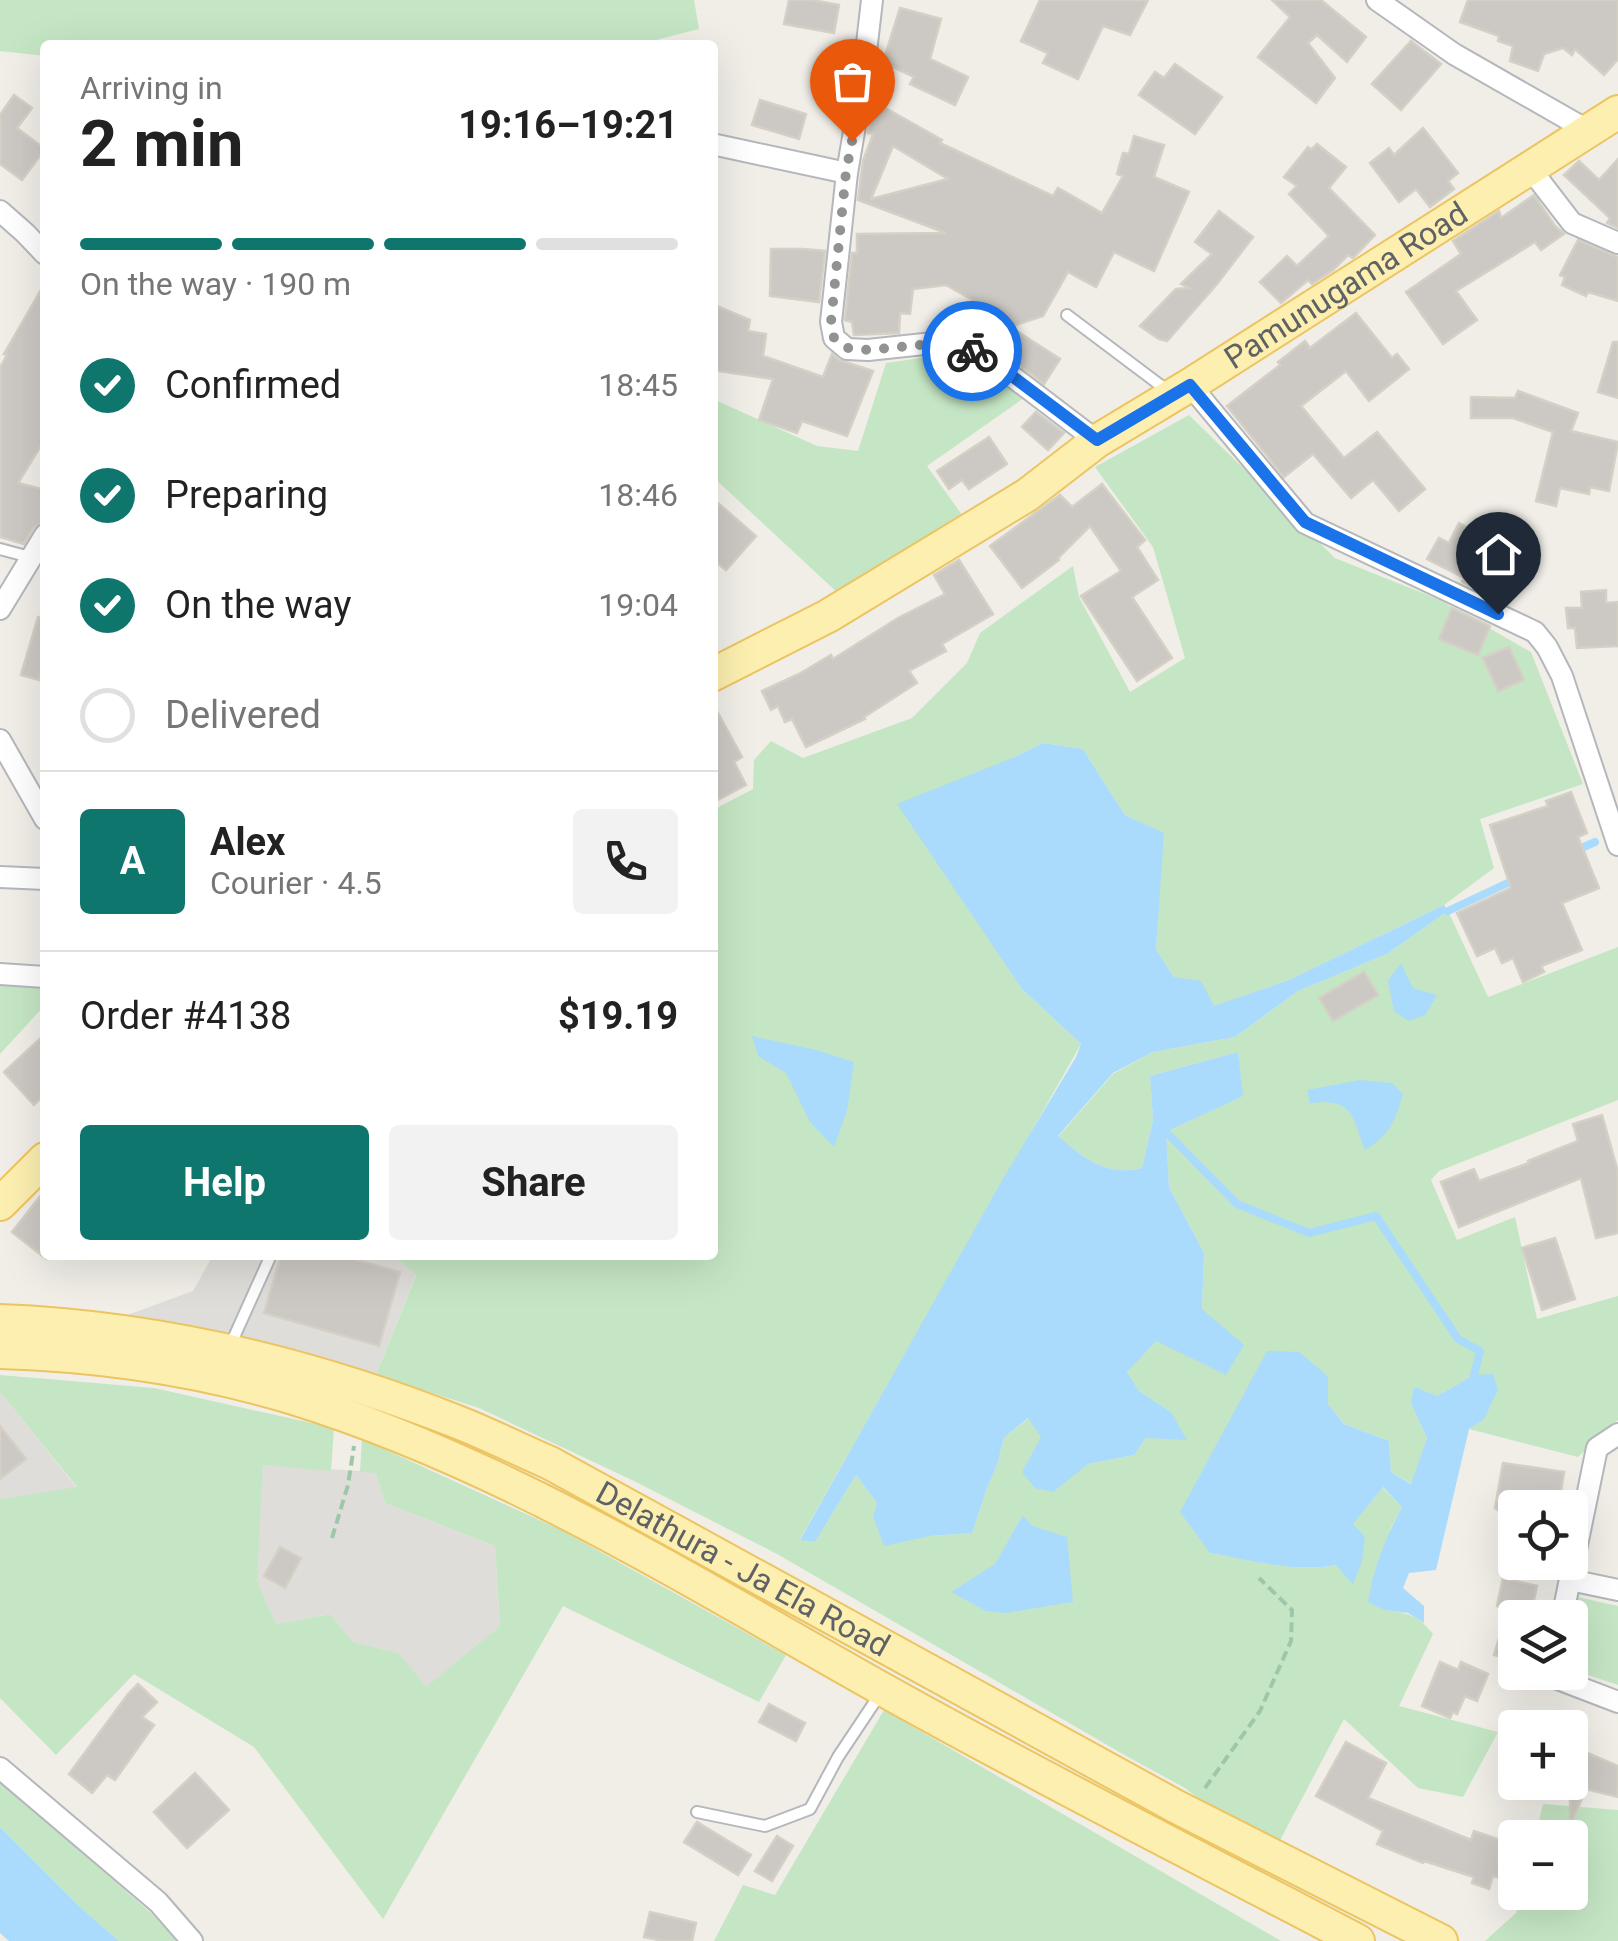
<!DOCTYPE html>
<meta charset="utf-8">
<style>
:root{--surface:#fff;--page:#f2f2f2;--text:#222;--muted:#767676;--line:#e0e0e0;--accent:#0f766e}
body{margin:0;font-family:Roboto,sans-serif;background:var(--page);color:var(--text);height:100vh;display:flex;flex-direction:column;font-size:38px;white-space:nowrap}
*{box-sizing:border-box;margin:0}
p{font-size:32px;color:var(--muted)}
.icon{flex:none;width:55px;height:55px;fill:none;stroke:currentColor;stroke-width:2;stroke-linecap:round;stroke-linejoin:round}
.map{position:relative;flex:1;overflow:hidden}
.side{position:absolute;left:40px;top:40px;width:678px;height:1220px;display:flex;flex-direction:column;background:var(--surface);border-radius:10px;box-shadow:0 10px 40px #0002}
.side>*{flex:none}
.tools{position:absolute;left:1498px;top:1490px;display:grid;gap:20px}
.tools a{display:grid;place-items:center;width:90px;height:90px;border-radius:10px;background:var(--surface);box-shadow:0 10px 40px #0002;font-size:50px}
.pin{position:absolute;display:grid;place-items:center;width:85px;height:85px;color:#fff;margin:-102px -42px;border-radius:50% 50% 50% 0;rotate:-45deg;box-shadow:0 0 10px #0007}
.pin .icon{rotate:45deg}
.courier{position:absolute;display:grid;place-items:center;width:100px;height:100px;margin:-50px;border:8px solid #1a73e8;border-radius:50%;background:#fff;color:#222;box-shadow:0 2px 12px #0007}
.head em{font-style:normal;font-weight:700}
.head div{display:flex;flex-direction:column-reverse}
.head{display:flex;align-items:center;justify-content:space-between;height:170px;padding:0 40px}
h1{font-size:65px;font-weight:700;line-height:75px}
.bar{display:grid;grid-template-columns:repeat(4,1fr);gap:15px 10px;align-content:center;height:120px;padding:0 40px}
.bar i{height:12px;border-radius:8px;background:var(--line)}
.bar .on{background:var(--accent)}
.bar p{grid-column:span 4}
.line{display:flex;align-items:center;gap:25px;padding:0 40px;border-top:2px solid var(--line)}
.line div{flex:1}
.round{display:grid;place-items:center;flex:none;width:105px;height:105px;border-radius:10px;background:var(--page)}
ol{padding:0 40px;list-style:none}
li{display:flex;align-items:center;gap:30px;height:110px}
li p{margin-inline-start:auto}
li .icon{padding:10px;border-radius:50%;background:var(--accent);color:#fff;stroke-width:4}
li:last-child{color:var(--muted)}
li i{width:55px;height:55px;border:5px solid var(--line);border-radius:50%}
.primary-button{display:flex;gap:20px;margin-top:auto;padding:20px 40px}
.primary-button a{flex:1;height:115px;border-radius:10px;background:var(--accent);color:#fff;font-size:40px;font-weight:700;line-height:115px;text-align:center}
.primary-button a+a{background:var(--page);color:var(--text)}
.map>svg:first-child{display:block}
</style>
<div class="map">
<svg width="1618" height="1941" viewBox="0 0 1618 1941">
<rect width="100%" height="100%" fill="#f0eee7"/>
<!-- industrial -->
<g fill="#dfddd9">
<polygon points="213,1255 393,1255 416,1274 376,1375 122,1317 193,1291"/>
<polygon points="0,1392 77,1488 0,1499"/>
<polygon points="263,1465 376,1472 385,1503 495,1546 500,1626 426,1688 399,1653 353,1642 330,1614 276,1624 256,1580"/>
</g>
<!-- green -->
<g fill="#c5e6c4">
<polygon points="0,0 694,0 699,29 636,45 45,45 45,56 0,51"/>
<polygon points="954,353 1024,398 927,466 965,519 841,596 713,477 713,399 817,446 858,451 886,363"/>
<path d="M1189,415l146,143 105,42 91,52 52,132 -103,35 14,49 -50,37 -155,75 -75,27 -40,-30 -18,-28 7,-116 -38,-18 -42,-66 -40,-6 -33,16 12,230 59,55 -281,495 15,3 41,-67 21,28 53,33 42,-3 14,-42 11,-26 7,-27 25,-20 13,19 46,27 46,-9 12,-17 25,-26 -32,-21 -12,-19 28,-32 47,-30 2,-57 -35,-66 -3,-55 76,-36 -4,-44 -88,24 3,44 -11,48c-39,9 -55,-10 -84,-31l55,-63 40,-22 82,-15 63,-46 89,-37 61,-43 40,86 130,-50v153l-179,71 -8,9 26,60 58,-23 22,102 81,-23v124l-40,37 -109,-28 15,-11 -10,-43 -37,21 -26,8 16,34 -15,46 -21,-12 -2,-31 -45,-17 -16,-20 -1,-28 -117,177c40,7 86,20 126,12l17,-41 29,-37 20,20 -11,21 -7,82c24,3 34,5 49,24l-34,72 99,26 -35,65 -45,-9 -74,-69 -66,125 -64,-33 -29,-23 -57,-31 -351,-203 -143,-73 -155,-73 -103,-33 40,-100 -23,-20h319l1,-445 40,-21 1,-29 17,-19 32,17 109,-40 55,-55 13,-30 93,-67 6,31 51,95 55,-34 -32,-111 -58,-80z"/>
<polygon points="0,985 45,985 45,1005 0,1054"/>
<polygon points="0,1375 154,1388 334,1428 331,1471 263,1465 257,1581 276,1624 330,1614 353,1642 399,1653 426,1687 500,1626 495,1546 385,1503 376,1473 360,1472 362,1439 561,1530 786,1655 759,1702 563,1606 383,1919 254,1747 134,1674 56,1755 0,1698 0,1499 77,1487 0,1392"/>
<polygon points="1577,1597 1618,1606 1618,1685 1570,1669 1570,1629"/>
<polygon points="884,1710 1281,1941 714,1941 743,1885 775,1895"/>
<polygon points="0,1781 151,1913 177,1941 119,1941 80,1907 0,1827"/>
<polygon points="1543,1804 1618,1810 1618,1941 1485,1941 1516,1913 1521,1893 1570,1892 1570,1838 1535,1837"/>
</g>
<!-- water -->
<g fill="#aadafc">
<path d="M1043,743l40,6 42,66 39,18 -8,116 18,28 27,4 13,25 75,-26 155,-75 4,6 -61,43 -89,37 -63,46 -82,15 -40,21 -55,63c26,22 48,41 84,32l11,-48 -3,-44 88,-24 5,44 -77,36 3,55 35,66 -2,56 42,36 -18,30 -70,-34 -29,31 12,19 32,21 16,28 -41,-2 -12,17 -46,9 -35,28 -18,-4 -13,-16 19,-35 -13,-19 -24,20 -7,27 -11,26 -14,42 -42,3 -46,10 -11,-29 4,-14 -21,-28 -41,67 -15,-2 204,-363 72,-120 5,-13 -59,-55 -125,-185 113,-45z"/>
<polygon points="1401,963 1413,988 1437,995 1425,1015 1408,1021 1394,1011 1388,981"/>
<polygon points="752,1036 816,1050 854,1062 847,1111 834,1147 810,1122 786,1073 758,1056"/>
<path d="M1360,1080l32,3 11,11c-8,27 -13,41 -38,56 -13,-35 -12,-52 -55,-47l-3,-13z"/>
<path d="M1267,1351l32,1 29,24v28l16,20 45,17 2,31 20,12 16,-46 -16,-34 3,-17 23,9 37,-21 19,-1 5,16 -14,29 -15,10 -33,141 -27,3 -6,15 21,18v17l-16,-10 -24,-3 -16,-8c5,-33 18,-65 34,-95l-19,-20 -30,37 12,13 -3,24 -9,24 -17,-20c-41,8 -86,-5 -126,-12l-30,-41z"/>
<polygon points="1023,1515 1032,1526 1067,1537 1073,1602 1006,1613 986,1611 951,1592 995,1564"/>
<polygon points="0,1827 80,1907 119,1941 9,1941 0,1933"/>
</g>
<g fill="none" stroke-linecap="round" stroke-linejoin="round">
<!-- stream -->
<g stroke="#aadafc" stroke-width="8">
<polyline points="1577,850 1595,842"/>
<polyline points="1448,911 1514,880"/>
<polyline points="1166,1132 1237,1204 1309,1233 1376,1216 1458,1339 1480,1351 1474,1375"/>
</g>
</g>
<!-- building -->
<g fill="#ccc9c4" stroke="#d5d0c5" stroke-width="2.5" fill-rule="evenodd">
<polygon points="789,0 812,0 839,5 834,33 784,24"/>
<polygon points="1040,0 1148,0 1130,35 1103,26 1078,79 1043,63 1048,53 1021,41"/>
<polygon points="1272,0 1321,0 1366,37 1347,62 1317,35 1308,43 1335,78 1316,103 1258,57 1290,17"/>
<polygon points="1468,0 1618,0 1618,59 1604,75 1575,49 1572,55 1563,48 1544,54 1538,71 1510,61 1513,46 1498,41 1499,36 1460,22"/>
<polygon points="900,8 941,19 930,59 968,77 955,105 910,84 914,77 883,62"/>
<polygon points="1411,41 1441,64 1401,110 1372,84"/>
<polygon points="1175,64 1222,97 1195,134 1139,95 1155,72 1164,78"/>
<polygon points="14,95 32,108 17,128 45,149 22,180 0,164 0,115"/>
<polygon points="760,100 806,114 799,139 752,125"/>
<path d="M873,101l69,39 -2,3 113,53 5,-8 44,25 21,-37 -6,-2 6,-21 6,1 5,-18 30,9 -10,32 35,15 -35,79 -40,-19 -18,35 -28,-15 -25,44 -33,11 50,32 -16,25 -44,-34 -36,-18 17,-27 -35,-20 -33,4 -3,25 -10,-1 -1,20 -45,2 -2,-13 -7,-2 7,-67h5v-19l89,-1 -88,-33 5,-39 10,-27 -5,-1zM893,146l55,33 -77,20z"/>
<polygon points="1423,128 1458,173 1448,181 1454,189 1430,207 1416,189 1399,202 1370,163 1389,148 1394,155"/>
<polygon points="1317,144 1346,167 1329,188 1375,235 1353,258 1348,255 1333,270 1312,284 1308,280 1281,303 1260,282 1287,256 1297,266 1329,236 1289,194 1297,186 1284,177 1308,147 1311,150"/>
<polygon points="1618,159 1618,228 1607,223 1610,218 1564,175 1579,161 1599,180"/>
<polygon points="1534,195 1555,226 1564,234 1541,250 1535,242 1456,291 1477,320 1443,344 1406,292 1461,254 1453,241 1499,211 1501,218"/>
<polygon points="1219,211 1253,237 1217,284 1167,341 1159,339 1140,326 1176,289 1189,288 1181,284 1212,254 1195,242"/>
<polygon points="1578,240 1618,257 1618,301 1588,292 1586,296 1562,285 1565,277 1560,275"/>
<polygon points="771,249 803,249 825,251 819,302 770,296"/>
<polygon points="45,283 45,439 18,483 45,490 45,521 34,527 24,544 0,537 0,368 7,355 4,354"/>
<polygon points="712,304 750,320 748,331 766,334 763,356 823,377 832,354 839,360 873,371 847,436 802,421 797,433 759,420 773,379 712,370"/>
<polygon points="1356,313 1392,358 1397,354 1409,369 1369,401 1346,371 1301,406 1344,458 1377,432 1425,489 1399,511 1373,480 1351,498 1313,454 1284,477 1227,406 1280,365 1278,362 1305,341 1310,348"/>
<polygon points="1613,342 1618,342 1618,398 1598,392"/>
<polygon points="1518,391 1578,413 1571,431 1618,442 1609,491 1590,487 1589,494 1560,488 1556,506 1536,501 1553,432 1513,418 1471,418 1471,397 1515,398"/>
<polygon points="1036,412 1064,433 1048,450 1022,427"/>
<polygon points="989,437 1007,464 969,489 962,480 949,489 937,471"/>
<polygon points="1102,484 1145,540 1137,547 1158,580 1132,597 1172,658 1137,681 1081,596 1121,571 1090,526 1058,558 1059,560 1022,588 990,546 1060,495 1072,507"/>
<polygon points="712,498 756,536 726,570 712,559"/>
<polygon points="1459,523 1506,548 1494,571 1489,568 1477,589 1462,582 1464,578 1427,559 1439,538 1449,543"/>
<polygon points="959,560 993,614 942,644 946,651 909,671 917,683 864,717 865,719 806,747 792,719 785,722 778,706 771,710 762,691 799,674 831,655 833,659 898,618 945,594 934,575"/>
<polygon points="1606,590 1606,603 1618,602 1618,646 1577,648 1575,628 1568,628 1566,608 1582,608 1581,592"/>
<polygon points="1452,608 1490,626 1478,655 1439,639"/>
<polygon points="38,617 45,619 45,656 39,680 21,675"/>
<polygon points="1509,647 1524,680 1498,691 1483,658"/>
<polygon points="712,702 742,757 734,762 746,785 712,803"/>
<polygon points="1571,792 1587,833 1578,837 1599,888 1562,903 1582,950 1541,966 1544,972 1523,982 1513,958 1502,963 1495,948 1477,956 1457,913 1511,888 1490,825 1548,806 1546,801"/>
<polygon points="1364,972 1378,995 1333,1021 1319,998"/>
<polygon points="45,1034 45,1094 34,1105 4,1072"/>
<polygon points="1602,1115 1618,1172 1618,1233 1596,1238 1581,1178 1459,1227 1441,1182 1474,1169 1479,1181 1529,1163 1528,1161 1578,1141 1573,1124"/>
<polygon points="45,1190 45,1258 12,1232"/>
<polygon points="1555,1238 1575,1299 1542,1310 1522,1248"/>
<polygon points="281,1255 339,1255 400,1272 379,1346 264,1313"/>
<polygon points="0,1426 26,1459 0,1479"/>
<polygon points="1503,1463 1564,1472 1558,1508 1515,1508 1515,1523 1495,1508"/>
<polygon points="280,1547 301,1558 285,1588 264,1576"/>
<polygon points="1503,1578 1537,1586 1530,1618 1515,1618 1515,1661 1494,1655 1508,1608 1497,1606"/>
<polygon points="1440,1662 1458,1670 1461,1662 1488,1674 1477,1701 1465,1696 1457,1714 1453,1712 1450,1718 1422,1706"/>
<polygon points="138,1684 157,1702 142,1717 154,1725 115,1780 107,1775 92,1793 69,1774 128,1694"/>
<polygon points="769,1704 805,1723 796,1741 759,1722"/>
<polygon points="1346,1742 1386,1763 1368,1798 1471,1840 1474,1831 1515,1845 1515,1854 1507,1880 1493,1876 1489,1889 1472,1883 1474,1877 1424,1861 1423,1863 1377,1844 1383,1831 1316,1796"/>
<polygon points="1578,1749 1618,1766 1618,1797 1586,1789 1570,1826 1570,1799 1531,1783 1570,1782 1570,1767"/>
<polygon points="195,1773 229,1810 187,1848 154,1812"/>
<polygon points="697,1822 751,1855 738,1875 684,1842"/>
<polygon points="777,1836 793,1846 772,1881 755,1871"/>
<polygon points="650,1912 696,1923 692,1941 663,1941 644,1937"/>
</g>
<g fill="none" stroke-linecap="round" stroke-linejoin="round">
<defs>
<g id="service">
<polyline points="1067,315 1168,391"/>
<polyline points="0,549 30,557"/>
<polyline points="230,1346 271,1255"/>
<polyline points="697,1812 765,1826 810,1809 838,1757 880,1694"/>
</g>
<g id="minor">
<polyline points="872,0 863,78 847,173 831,322 834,338 847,349 868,350 952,341 992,361 1097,441"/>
<polyline points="1377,0 1454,54 1587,130"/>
<polyline points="712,144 847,173"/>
<polyline points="1529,167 1572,223 1618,243"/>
<polyline points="0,211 25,233 45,254"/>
<polyline points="1190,385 1305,523 1535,632 1547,647 1562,676 1618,845"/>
<polyline points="0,609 45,535"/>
<polyline points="0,740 45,819"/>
<polyline points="0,877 45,879"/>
<polyline points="0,974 45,977"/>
<polyline points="1570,1580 1618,1590"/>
<polyline points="1562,1618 1597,1448 1618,1434"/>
<polyline points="1551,1672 1550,1676 1618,1702"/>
<polyline points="0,1768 158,1902 192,1941"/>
</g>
<g id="primary">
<path id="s1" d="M712,675l116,-59 199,-121 70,-54 93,-56 428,-273"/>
<polyline points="0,1204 45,1159"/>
<path id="s2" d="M0,1321c157,6 314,44 460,102 30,12 60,27 90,40l625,343 266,135"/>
<path d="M0,1352c97,3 197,17 290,45 215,66 406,188 601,297 154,86 311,165 467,247"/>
</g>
</defs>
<!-- service casing -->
<use href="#service" stroke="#b4b7bb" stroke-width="14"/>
<!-- minor casing -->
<use href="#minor" stroke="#b4b7bb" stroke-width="24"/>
<!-- primary casing -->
<use href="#primary" stroke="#edc462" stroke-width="36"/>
<!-- path -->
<g stroke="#9ec7a9" stroke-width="4" stroke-dasharray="10 5" stroke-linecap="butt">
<polyline points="332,1538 348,1485 354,1446"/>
<polyline points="1205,1788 1260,1711 1291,1641 1292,1610 1259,1578"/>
</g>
<!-- service -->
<use href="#service" stroke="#fff" stroke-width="10"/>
<!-- minor -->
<use href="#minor" stroke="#fff" stroke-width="20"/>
<!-- primary -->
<use href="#primary" stroke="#fcefaf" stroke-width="32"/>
</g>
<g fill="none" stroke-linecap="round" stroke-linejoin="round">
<!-- done -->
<polyline stroke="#919393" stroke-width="10" stroke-dasharray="0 18" points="852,141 846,172 831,322 834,338 848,348 868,350 952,342 972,351"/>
<!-- route -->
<polyline stroke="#1a73e8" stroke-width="12" points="972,351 992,361 1097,440 1190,385 1305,522 1498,614"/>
</g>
<g text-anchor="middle" stroke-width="8" stroke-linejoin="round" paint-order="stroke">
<!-- street labels -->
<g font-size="32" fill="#5e6266" stroke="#fff">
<text dy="11" stroke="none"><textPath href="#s1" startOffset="745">Pamunugama Road</textPath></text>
<text dy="11" stroke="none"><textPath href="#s2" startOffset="792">Delathura - Ja Ela Road</textPath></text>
</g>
</g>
</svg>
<div class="tools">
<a><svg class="icon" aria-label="locate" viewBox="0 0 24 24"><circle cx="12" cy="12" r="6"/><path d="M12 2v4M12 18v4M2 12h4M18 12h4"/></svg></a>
<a><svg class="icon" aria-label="layers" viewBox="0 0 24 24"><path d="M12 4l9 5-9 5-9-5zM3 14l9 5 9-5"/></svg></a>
<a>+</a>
<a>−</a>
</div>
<div class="pin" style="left:852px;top:141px;background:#ea580c"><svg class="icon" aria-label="bag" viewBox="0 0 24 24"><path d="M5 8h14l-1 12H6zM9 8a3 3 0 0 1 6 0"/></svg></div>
<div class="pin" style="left:1498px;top:614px;background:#1f2937"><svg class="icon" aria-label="home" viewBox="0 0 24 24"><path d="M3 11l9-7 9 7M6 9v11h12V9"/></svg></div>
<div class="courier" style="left:972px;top:351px"><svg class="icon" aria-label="bike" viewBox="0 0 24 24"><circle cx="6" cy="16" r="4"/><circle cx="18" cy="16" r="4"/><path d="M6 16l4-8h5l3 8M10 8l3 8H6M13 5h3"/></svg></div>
<section class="side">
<div class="head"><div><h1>2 min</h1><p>Arriving in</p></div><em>19:16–19:21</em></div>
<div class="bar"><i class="on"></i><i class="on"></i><i class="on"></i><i></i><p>On the way · 190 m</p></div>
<ol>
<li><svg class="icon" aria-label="check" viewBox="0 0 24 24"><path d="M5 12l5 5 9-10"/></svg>Confirmed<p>18:45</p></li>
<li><svg class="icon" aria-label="check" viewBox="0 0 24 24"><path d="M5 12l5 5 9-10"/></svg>Preparing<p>18:46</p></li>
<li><svg class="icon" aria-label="check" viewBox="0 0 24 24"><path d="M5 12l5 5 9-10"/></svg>On the way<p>19:04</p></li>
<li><i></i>Delivered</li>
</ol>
<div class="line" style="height:180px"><b class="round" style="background:var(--accent);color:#fff">A</b><div><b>Alex</b><p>Courier · 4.5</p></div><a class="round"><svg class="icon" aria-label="phone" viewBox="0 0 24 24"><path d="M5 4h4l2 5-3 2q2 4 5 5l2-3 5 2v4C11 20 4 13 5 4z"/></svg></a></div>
<div class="line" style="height:130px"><div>Order #4138</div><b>$19.19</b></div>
<div class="primary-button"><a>Help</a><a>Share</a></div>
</section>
</div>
